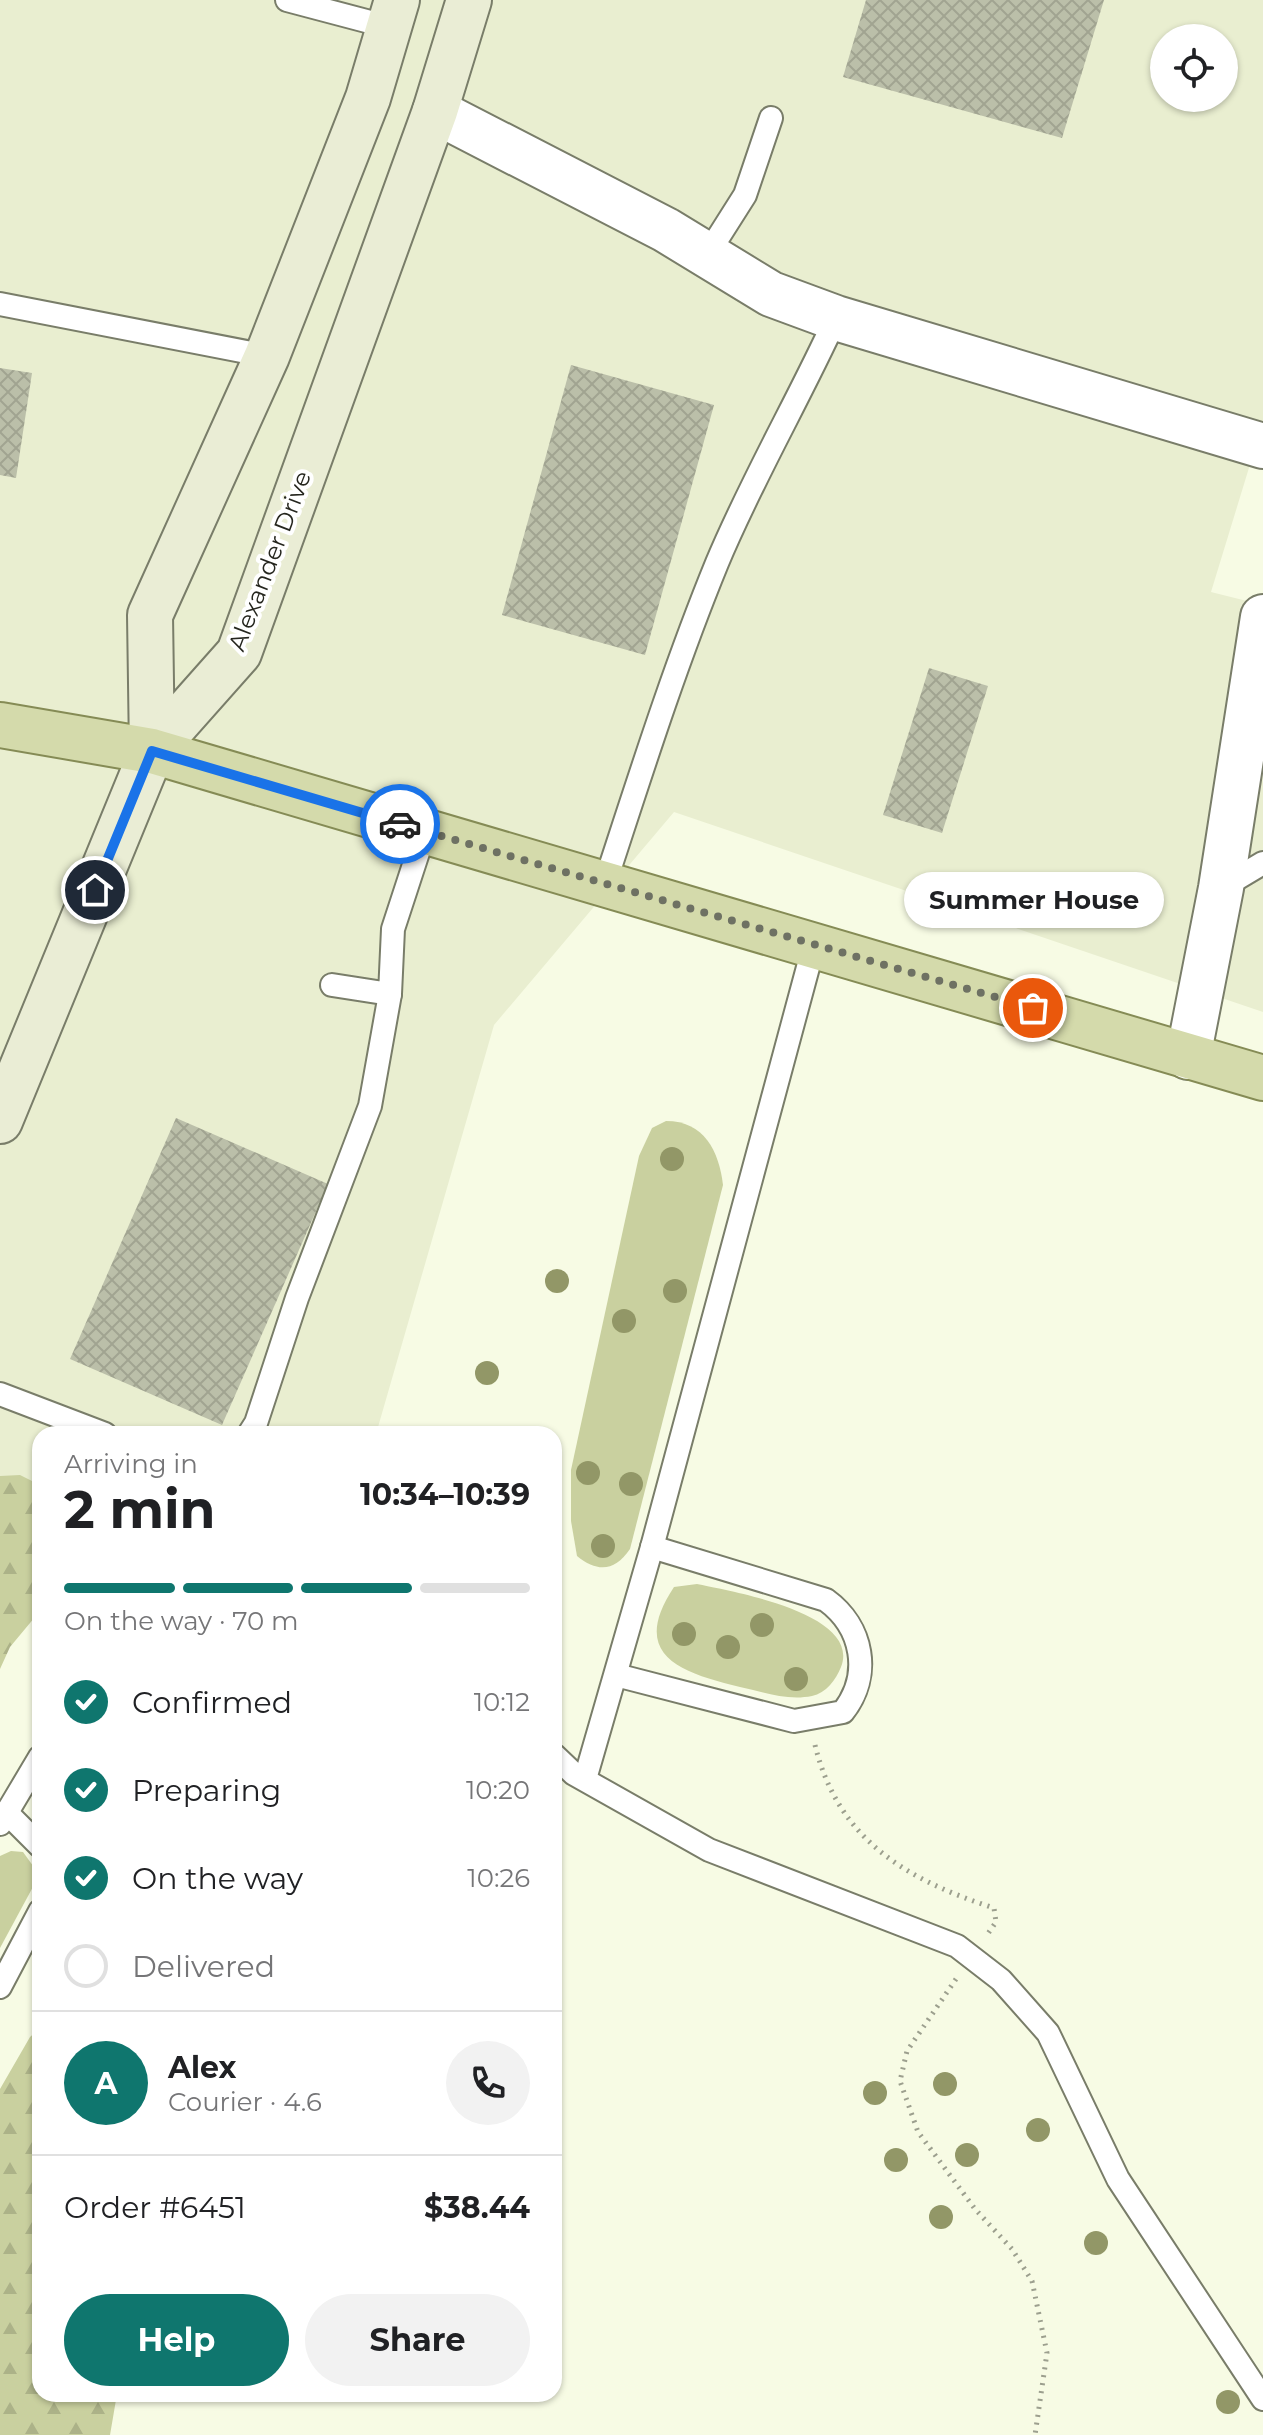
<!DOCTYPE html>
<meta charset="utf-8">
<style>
:root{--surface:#fff;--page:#f2f2f2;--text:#202124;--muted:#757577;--line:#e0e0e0;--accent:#0f766e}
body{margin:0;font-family:Montserrat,sans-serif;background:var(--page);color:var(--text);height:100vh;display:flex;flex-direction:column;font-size:30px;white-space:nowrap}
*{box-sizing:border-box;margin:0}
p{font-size:26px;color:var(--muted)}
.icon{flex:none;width:44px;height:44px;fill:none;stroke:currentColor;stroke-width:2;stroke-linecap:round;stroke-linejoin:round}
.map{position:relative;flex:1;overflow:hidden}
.sheet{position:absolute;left:32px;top:1426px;width:530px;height:976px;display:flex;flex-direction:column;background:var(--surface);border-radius:24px;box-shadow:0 2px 6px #0004}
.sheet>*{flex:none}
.controls{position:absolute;left:1150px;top:24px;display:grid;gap:16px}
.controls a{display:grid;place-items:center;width:88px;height:88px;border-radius:50%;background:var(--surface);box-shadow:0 2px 6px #0004;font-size:40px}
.pin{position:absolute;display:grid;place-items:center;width:68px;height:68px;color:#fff;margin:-34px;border:4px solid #fff;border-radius:50%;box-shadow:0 2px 8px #0007}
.courier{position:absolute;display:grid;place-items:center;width:80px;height:80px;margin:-40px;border:6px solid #1a73e8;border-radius:50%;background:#fff;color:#222;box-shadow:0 2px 10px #0007}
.bubble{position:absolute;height:56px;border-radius:28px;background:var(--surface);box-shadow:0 2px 6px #0004;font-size:26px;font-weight:700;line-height:56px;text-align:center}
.overview em{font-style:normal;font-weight:700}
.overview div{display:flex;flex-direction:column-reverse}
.overview{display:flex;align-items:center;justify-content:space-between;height:136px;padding:0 32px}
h1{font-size:52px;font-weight:700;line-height:60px}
.bar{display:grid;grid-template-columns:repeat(4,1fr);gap:12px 8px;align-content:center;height:96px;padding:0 32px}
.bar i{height:10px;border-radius:6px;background:var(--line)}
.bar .current{background:var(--accent)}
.bar p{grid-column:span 4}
.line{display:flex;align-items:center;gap:20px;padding:0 32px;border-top:2px solid var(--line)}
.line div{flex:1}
.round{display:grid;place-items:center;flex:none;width:84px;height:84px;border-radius:42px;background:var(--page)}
ol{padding:0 32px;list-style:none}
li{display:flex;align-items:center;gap:24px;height:88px}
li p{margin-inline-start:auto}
li .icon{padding:8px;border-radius:50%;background:var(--accent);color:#fff;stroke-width:4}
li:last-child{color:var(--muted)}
li i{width:44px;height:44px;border:4px solid var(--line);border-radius:50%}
.primary-button{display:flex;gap:16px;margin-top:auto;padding:16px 32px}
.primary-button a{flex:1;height:92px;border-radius:48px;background:var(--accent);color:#fff;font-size:32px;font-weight:700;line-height:92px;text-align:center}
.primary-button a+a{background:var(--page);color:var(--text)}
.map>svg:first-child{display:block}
</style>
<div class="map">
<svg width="1263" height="2435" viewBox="0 0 1263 2435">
<defs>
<pattern id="forest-firs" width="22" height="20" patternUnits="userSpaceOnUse" patternTransform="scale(2)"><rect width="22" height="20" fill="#c9d09f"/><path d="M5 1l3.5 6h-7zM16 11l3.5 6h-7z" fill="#acb288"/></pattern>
<pattern id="building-cross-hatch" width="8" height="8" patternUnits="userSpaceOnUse" patternTransform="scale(2)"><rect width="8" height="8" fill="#bbbfa9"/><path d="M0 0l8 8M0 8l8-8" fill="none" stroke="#a1a491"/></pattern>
</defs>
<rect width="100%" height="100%" fill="#f7fbe4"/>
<!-- built -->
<path fill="#e9eed0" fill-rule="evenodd" d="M0,0h1263v422l-52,170 52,13v407l-589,-200 -180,213 -118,409h-336v57l-40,-12zM1164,38h60v60h-60z"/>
<!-- green -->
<g fill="#c9d09f">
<path d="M666,1121c38,0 53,30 57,64l-93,364c-15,22 -32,24 -53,7l-6,-35v-51l68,-314 13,-28z"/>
<path d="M697,1584c33,7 165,29 144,83 -5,13 -15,26 -29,29 -25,5 -48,-4 -72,-9 -58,-14 -112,-31 -66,-100z"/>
<polygon points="11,1851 23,1852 36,1870 34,1885 0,1948 0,1856"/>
</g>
<!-- forest -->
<g fill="url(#forest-firs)">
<polygon points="20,1475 40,1485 40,1611 10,1647 0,1669 0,1476"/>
<polygon points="40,2028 40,2394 117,2394 110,2435 0,2435 0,2089 30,2037"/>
</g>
<!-- building -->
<g fill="url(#building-cross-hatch)">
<polygon points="866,0 1104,0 1062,138 843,77"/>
<polygon points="571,365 714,405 645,655 502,615"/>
<polygon points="0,368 32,373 16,478 0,475"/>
<polygon points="929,668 988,686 942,833 883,815"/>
<polygon points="176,1118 328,1184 222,1425 70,1359"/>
</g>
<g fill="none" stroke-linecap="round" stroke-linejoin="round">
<defs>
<g id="service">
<polyline points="287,0 389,27"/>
<polyline points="707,255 745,195 771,118"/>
<polyline points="0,304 267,356"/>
<path d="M605,883c35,-107 69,-215 112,-320 35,-84 81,-162 119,-245"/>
<polyline points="1221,888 1263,863"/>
<polyline points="332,985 390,994 393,929 425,831"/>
<polyline points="0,1394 105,1434"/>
<polyline points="249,1434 256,1423 297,1298 370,1106 390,994"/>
<path d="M616,1675l178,46 49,-9c29,-37 20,-85 -17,-112l-174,-53"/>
<polyline points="554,1755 574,1774 709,1850 957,1946 1001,1980 1048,2033 1118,2179 1263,2399"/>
<polyline points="585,1779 652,1547 814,945"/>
<polyline points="6,1812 40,1846"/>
<polyline points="0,1824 40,1757"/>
<polyline points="0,1987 40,1911"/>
</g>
<g id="minor">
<polyline points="435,111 666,230 771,294 836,318 1263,446"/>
<polyline points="1188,1057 1221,888 1263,617"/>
</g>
<g id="secondary">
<polyline points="152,751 150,615 267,356 368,98 397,0"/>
<polyline points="0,1121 152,751 239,653 435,111 469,0"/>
</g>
<polyline id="primary" points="0,725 152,751 1263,1078"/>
</defs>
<!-- service casing -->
<use href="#service" stroke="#797d69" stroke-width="26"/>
<!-- minor casing -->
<use href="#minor" stroke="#797d69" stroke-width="48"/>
<!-- secondary casing -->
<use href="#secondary" stroke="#797d69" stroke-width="48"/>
<!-- primary casing -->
<use href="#primary" stroke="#858b55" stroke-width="48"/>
<!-- path -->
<g stroke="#9c9f8e" stroke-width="5" stroke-dasharray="2 6" stroke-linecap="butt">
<path d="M815,1745c23,95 92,135 179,163l2,14 -9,13"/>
<polyline points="956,1979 907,2051 900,2081 918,2132 975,2209 1012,2249 1032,2281 1047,2353 1035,2435"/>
</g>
<!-- service -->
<use href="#service" stroke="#fff" stroke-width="22"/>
<!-- minor -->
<use href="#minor" stroke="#fff" stroke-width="44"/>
<!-- secondary -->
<use href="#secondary" stroke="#eaedd5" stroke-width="44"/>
<!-- primary -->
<use href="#primary" stroke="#d4daab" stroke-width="44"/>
</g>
<!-- trees -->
<g fill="#929767">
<circle cx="672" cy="1159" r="12"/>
<circle cx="557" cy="1281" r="12"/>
<circle cx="675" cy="1291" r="12"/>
<circle cx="624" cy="1321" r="12"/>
<circle cx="487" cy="1373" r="12"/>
<circle cx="588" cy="1473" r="12"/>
<circle cx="631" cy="1484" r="12"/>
<circle cx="603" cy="1546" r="12"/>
<circle cx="762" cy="1625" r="12"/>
<circle cx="684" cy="1634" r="12"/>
<circle cx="728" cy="1647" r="12"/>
<circle cx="796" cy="1679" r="12"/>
<circle cx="945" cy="2084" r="12"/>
<circle cx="875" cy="2093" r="12"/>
<circle cx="1038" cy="2130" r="12"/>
<circle cx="967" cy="2155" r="12"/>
<circle cx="896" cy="2160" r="12"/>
<circle cx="941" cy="2217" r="12"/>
<circle cx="1096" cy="2243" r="12"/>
<circle cx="1228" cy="2402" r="12"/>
</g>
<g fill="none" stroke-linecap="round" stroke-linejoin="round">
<!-- done -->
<polyline stroke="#6e7163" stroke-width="8" stroke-dasharray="0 14.4" points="400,824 1033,1008"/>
<!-- route -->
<polyline stroke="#1a73e8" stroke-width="10" points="95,890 152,751 400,824"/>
</g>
<g text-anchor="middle" stroke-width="8" stroke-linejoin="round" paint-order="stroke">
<!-- street labels -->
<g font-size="24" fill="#25261e" stroke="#fff">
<text transform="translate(270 561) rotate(-69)" y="8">Alexander Drive</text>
</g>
</g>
</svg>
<div class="controls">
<a><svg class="icon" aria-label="locate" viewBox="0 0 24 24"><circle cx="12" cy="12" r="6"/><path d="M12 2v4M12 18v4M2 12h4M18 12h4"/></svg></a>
</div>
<div class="pin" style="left:1033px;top:1008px;background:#ea580c"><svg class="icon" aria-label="bag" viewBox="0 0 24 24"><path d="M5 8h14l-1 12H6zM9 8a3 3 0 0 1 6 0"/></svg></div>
<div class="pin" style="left:95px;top:890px;background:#1f2937"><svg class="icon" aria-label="home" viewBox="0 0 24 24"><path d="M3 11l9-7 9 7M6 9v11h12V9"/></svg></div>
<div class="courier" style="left:400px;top:824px"><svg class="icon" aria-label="car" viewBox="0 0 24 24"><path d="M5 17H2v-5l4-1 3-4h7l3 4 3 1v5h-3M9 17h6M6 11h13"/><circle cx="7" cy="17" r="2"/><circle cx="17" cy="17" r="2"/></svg></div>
<div class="bubble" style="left:904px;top:872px;width:260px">Summer House</div>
<section class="sheet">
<div class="overview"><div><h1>2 min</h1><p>Arriving in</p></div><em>10:34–10:39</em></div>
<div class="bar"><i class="current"></i><i class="current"></i><i class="current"></i><i></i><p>On the way · 70 m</p></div>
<ol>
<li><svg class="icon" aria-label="check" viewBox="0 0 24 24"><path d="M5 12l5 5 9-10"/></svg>Confirmed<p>10:12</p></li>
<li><svg class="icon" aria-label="check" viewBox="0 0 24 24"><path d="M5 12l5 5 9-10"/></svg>Preparing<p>10:20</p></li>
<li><svg class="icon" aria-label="check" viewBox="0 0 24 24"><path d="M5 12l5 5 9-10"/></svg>On the way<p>10:26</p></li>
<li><i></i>Delivered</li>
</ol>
<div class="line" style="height:144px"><b class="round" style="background:var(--accent);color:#fff">A</b><div><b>Alex</b><p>Courier · 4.6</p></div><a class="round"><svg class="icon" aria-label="phone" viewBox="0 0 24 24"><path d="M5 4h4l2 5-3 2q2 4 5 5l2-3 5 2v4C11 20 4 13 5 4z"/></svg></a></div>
<div class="line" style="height:104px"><div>Order #6451</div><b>$38.44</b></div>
<div class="primary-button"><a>Help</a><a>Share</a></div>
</section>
</div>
